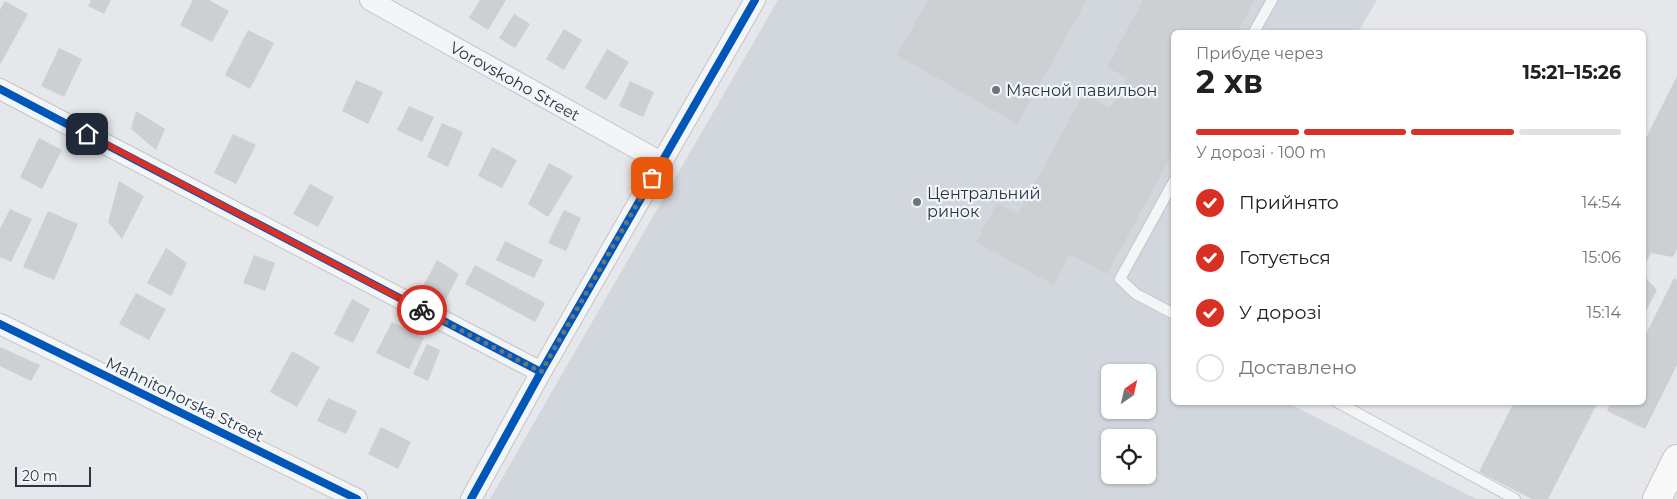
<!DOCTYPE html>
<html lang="uk">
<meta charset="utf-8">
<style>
:root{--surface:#fff;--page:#f6f6f6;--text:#202124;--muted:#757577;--line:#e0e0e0;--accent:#d93025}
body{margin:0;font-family:Montserrat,sans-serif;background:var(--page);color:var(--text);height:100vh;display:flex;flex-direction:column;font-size:19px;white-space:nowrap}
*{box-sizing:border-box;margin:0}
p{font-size:16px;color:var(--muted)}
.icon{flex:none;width:28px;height:28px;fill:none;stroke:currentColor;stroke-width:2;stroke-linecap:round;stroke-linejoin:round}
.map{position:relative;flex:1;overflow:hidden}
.drawer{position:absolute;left:1171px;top:30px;width:475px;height:375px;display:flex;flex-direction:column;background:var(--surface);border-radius:8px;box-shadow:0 1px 4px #0004}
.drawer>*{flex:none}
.needle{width:32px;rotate:34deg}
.tools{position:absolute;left:1101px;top:364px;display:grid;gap:10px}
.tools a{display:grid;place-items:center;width:55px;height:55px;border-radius:8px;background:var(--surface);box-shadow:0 1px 4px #0004;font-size:25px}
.scale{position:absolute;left:15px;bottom:12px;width:76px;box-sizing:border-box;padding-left:5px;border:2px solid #293646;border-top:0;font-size:14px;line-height:18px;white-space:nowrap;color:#293646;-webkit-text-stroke:4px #f3f6f9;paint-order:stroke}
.pin{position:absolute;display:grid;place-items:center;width:42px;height:42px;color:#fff;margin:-21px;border-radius:10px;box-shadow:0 2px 8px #0006}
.courier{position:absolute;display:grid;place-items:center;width:50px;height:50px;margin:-25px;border:4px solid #d93025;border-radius:50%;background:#fff;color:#222;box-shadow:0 1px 6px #0007}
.summary em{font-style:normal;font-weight:700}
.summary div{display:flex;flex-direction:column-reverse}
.summary{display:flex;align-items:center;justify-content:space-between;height:85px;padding:0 25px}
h1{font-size:32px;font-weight:700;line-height:38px}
.bar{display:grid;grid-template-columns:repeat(4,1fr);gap:8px 5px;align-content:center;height:60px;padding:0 25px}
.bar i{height:6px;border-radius:4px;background:var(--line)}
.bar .active{background:var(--accent)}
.bar p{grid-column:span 4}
ol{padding:0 25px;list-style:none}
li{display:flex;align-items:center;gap:15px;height:55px}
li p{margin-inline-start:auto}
li .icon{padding:5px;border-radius:50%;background:var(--accent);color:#fff;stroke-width:4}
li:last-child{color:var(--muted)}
li i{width:28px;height:28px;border:2px solid var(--line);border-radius:50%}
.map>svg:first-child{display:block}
</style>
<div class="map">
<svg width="1677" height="499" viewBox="0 0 1677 499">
<rect width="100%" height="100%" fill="#e5e7ea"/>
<!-- built -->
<path fill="#d2d7dd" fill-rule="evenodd" d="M778,0h599l-19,32h-184v370l114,1 188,96h-986zM1110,372h38v38h-38zM1110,438h38v37h-38z"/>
<!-- building -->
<g fill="#cdd0d3">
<polygon points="91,0 111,0 104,14 88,6"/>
<polygon points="193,0 209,0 229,11 212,42 180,25"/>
<polygon points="480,0 506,0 488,30 469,18"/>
<polygon points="928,0 1087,0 1017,124 897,55"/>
<polygon points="1143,0 1255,0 1237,32 1174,32 1174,151 1107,274 1070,254 1054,285 976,242 997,203 1018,214 1084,93 1110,108 1127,78 1107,67"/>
<polygon points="5,1 28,14 0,65 0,10"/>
<polygon points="514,14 530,24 515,48 499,38"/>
<polygon points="564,29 582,40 564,70 546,59"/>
<polygon points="248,30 274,43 250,89 225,75"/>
<polygon points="59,48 82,59 64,97 41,86"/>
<polygon points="607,49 629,62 606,100 585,88"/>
<polygon points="1677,76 1677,249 1673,257 1651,253 1644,266 1644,142"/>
<polygon points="356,80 383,92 368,124 342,111"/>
<polygon points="630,81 654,92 643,117 619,106"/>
<polygon points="409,106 434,117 422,142 397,130"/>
<polygon points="136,111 165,129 156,150 131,129"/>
<polygon points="442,123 463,132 448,167 427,157"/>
<polygon points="233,134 256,145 236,184 214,173"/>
<polygon points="39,138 62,150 42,189 20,177"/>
<polygon points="492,147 517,160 502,188 478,176"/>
<polygon points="549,163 573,176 548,217 528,204"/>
<polygon points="119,181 144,196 122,239 108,222"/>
<polygon points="310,184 334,197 318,227 293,214"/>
<polygon points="10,209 32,219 11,262 0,257 0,229"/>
<polygon points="564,210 581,218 566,251 548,243"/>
<polygon points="48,211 78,224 54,280 23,267"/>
<polygon points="505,241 543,260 534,278 496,260"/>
<polygon points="166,248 187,263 171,296 147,283"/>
<polygon points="254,255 275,263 265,291 243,283"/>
<polygon points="437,260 459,274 443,305 422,288"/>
<polygon points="475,265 545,303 535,322 465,284"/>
<polygon points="1644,276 1657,290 1644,315"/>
<polygon points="1674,278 1677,280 1677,365 1645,429 1607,411 1611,402 1644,402 1644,338"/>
<polygon points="136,293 166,309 149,340 119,324"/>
<polygon points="352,299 370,309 353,343 334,334"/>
<polygon points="392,322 424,338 409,369 376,353"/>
<polygon points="427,344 440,350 428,381 413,374"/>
<polygon points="0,347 40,365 31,381 0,366"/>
<polygon points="292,351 320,367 297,407 270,392"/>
<polygon points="328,398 357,411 346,434 317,421"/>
<polygon points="1514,402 1598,402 1548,499 1532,499 1479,472"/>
<polygon points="381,427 411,442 398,469 368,454"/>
</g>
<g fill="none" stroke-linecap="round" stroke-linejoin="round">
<defs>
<g id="lane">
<polyline points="1254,32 1272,0"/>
<polyline points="1174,181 1120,279 1136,294 1174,314"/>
<polyline points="1337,402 1515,499"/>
</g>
<g id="street">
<polyline points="370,0 661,162"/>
<polyline points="0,89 541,372"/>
<polyline points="0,324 357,499"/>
<polyline points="471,499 541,372 755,0"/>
</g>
<polyline id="secondary" points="1657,499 1677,459"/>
</defs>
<!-- lane casing -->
<use href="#lane" stroke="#c3c5c8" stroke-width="12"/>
<!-- street casing -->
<use href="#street" stroke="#c3c5c8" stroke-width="22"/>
<!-- secondary casing -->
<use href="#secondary" stroke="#c3c5c8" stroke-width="30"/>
<!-- lane -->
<use href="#lane" stroke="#f4f5f7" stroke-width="10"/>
<!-- street -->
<use href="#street" stroke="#f4f5f7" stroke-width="20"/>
<!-- secondary -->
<use href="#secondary" stroke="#f8f8f8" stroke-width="28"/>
<defs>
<g id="cycleway">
<polyline points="0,89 541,372"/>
<polyline points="0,324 357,499"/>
<polyline points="471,499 541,372 755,0"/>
</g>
</defs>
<!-- cycleway casing -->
<use href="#cycleway" stroke="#f3f6f9" stroke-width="11"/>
<!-- cycleway -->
<use href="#cycleway" stroke="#0057b8" stroke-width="8"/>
</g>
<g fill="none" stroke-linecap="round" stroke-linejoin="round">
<!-- done -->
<polyline stroke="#6b747f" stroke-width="5" stroke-dasharray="0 9" points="422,310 541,372 652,178"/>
<!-- route -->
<polyline stroke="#d93025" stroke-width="6" points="87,134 422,310"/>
</g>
<!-- markers -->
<g fill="#6b747f" stroke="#f3f6f9" stroke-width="2">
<circle cx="996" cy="90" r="5"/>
<circle cx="917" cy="202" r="5"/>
</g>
<g text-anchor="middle" stroke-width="4.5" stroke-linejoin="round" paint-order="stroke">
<!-- street labels -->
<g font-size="16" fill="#293646" stroke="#f3f6f9">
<text transform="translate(515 81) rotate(29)" y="6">Vorovskoho Street</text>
<text transform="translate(185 399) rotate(26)" y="6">Mahnitohorska Street</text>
</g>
<!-- poi labels -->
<g font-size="16" fill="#293646" stroke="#f3f6f9" text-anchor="start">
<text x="1006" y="96">Мясной павильон</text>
<text x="927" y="199">Центральний<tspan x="927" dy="18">ринок</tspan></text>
</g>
</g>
</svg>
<div class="tools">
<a><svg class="needle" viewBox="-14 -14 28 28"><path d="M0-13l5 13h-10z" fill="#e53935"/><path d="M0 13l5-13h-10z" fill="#757577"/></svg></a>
<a><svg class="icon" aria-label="locate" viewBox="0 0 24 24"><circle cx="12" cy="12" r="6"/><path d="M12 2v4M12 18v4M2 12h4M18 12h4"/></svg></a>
</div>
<div class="scale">20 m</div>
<div class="pin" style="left:652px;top:178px;background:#ea580c"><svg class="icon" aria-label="bag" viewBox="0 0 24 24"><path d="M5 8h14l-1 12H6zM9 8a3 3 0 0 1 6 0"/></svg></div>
<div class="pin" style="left:87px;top:134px;background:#1f2937"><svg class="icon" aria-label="home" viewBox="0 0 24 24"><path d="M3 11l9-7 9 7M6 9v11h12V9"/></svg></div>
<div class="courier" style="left:422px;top:310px"><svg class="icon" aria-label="bike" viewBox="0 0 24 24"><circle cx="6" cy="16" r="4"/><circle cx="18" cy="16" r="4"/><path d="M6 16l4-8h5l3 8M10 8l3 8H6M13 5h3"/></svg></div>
<section class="drawer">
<div class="summary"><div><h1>2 хв</h1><p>Прибуде через</p></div><em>15:21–15:26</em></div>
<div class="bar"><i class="active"></i><i class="active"></i><i class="active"></i><i></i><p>У дорозі · 100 m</p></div>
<ol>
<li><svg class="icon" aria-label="check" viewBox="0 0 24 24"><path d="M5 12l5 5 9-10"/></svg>Прийнято<p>14:54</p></li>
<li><svg class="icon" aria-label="check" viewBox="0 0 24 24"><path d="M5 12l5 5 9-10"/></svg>Готується<p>15:06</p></li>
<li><svg class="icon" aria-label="check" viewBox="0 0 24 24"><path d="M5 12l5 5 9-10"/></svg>У дорозі<p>15:14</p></li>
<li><i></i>Доставлено</li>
</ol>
</section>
</div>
